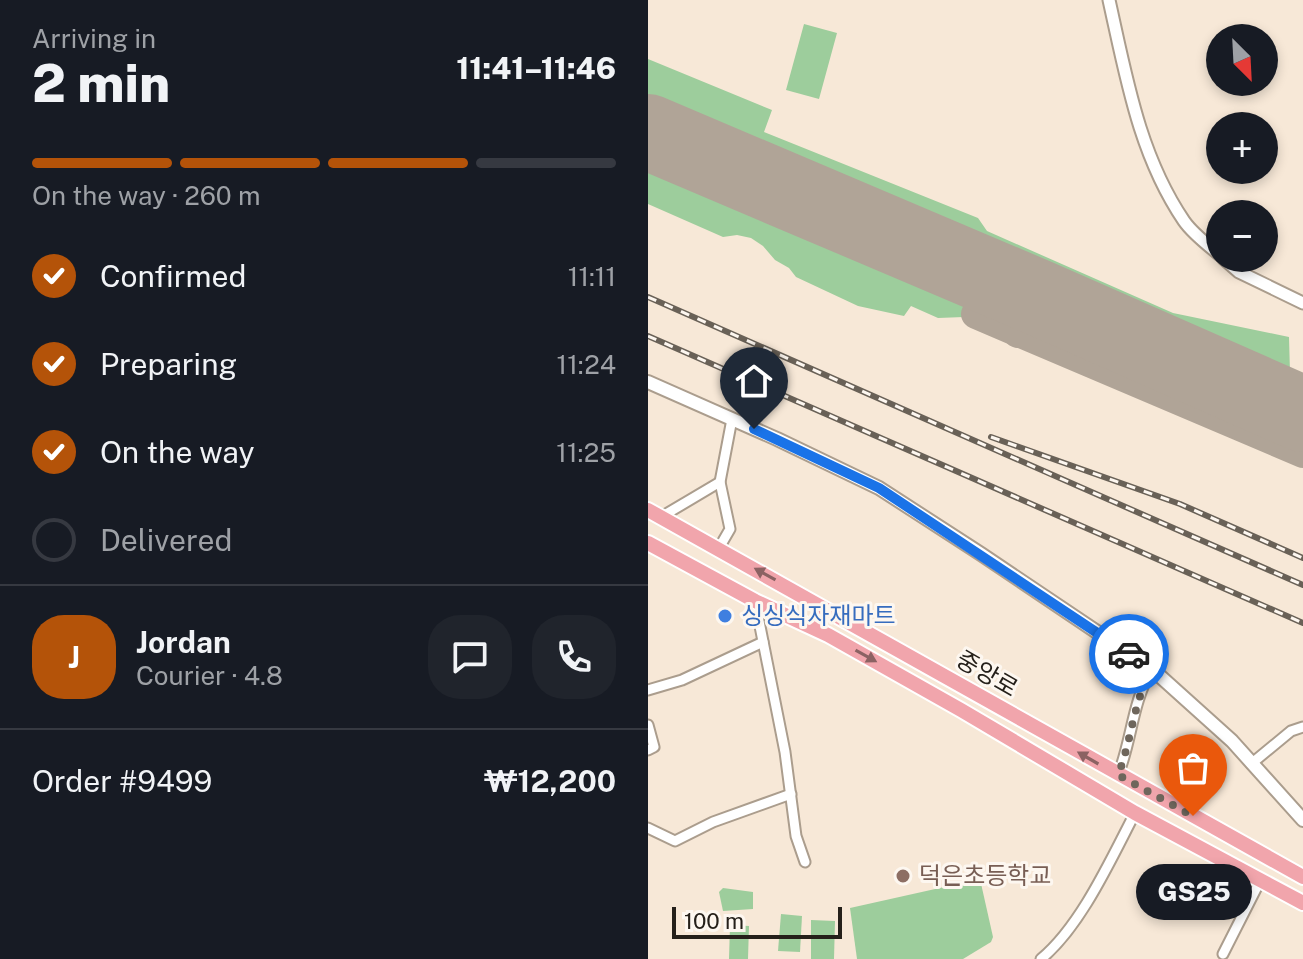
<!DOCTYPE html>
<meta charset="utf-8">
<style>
:root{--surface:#171b24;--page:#20242c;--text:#f1f3f6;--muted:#9ea1a6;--line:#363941;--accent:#b45309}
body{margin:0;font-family:"Public Sans","Noto Sans KR",sans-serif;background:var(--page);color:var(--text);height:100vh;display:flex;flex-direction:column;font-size:30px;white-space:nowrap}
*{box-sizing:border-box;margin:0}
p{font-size:26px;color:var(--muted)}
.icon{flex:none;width:44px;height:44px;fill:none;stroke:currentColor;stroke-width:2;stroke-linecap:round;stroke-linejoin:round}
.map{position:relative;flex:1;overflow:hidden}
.panel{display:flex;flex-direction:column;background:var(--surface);width:648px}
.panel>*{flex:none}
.needle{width:52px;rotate:156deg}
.fabs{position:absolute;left:558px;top:24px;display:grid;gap:16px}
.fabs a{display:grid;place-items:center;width:72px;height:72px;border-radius:50%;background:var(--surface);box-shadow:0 4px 12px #0003;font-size:40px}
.scale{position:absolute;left:24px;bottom:20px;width:170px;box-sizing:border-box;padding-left:8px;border:4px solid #25201a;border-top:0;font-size:22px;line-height:28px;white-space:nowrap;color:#25201a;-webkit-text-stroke:6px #fdf7f0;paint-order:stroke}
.pin{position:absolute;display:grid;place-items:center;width:68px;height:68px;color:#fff;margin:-82px -34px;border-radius:50% 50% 50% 0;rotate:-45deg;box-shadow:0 0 8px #0007}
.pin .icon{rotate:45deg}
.courier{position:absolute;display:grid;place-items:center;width:80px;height:80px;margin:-40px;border:6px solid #1a73e8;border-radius:50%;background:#fff;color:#222;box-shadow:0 2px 10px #0007}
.bubble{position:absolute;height:56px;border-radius:28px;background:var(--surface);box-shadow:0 4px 12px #0003;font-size:26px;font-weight:800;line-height:56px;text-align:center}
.headline em{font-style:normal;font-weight:800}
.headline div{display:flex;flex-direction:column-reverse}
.headline{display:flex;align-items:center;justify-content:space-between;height:136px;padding:0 32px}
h1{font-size:52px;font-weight:800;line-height:60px}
.bar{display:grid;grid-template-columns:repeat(4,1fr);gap:12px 8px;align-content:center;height:96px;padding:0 32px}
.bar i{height:10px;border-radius:6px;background:var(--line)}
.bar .selected{background:var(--accent)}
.bar p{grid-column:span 4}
.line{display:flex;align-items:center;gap:20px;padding:0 32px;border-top:2px solid var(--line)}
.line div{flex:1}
.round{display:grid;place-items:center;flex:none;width:84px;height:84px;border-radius:32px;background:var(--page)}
ol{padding:0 32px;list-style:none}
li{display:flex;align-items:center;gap:24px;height:88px}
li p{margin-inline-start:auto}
li .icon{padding:8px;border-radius:50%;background:var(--accent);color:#fff;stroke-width:4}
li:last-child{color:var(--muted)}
li i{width:44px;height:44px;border:4px solid var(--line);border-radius:50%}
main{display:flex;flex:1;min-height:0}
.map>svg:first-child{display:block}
</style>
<main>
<section class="panel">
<div class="headline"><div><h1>2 min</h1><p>Arriving in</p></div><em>11:41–11:46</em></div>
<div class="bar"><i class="selected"></i><i class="selected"></i><i class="selected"></i><i></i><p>On the way · 260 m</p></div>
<ol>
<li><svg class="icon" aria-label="check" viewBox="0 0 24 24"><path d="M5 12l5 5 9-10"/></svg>Confirmed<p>11:11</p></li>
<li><svg class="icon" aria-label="check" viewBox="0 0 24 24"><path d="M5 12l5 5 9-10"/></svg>Preparing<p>11:24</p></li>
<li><svg class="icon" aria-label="check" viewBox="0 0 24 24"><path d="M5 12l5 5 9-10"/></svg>On the way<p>11:25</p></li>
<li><i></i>Delivered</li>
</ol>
<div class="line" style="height:144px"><b class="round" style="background:var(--accent);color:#fff">J</b><div><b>Jordan</b><p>Courier · 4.8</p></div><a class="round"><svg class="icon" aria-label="chat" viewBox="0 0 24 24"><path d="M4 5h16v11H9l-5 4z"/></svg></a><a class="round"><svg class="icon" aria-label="phone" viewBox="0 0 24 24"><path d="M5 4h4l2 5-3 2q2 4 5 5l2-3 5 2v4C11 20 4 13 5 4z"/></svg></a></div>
<div class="line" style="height:104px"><div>Order #9499</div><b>₩12,200</b></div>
</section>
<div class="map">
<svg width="655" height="959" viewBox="0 0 655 959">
<rect width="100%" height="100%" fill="#f7e8d7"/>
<!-- green -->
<g fill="#9dcd9c">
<polygon points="156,24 189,33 171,99 138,90"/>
<polygon points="0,59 124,110 116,132 330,218 339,231 525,313 641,337 642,373 636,385 0,111"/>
<polygon points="0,147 349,296 340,309 325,303 316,317 290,318 263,306 256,316 210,306 148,277 141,268 127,260 115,246 103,238 89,235 75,237 0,204"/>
<polygon points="332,879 345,937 343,942 315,959 209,959 202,908"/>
<polygon points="75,888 105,892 105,909 75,911 71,892"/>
<polygon points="133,914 154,916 152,952 130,951"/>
<polygon points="163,920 187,921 186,959 163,959"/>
<polygon points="82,925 101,926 100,959 81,959"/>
</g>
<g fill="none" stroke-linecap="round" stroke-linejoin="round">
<!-- taxiway -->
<g stroke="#b0a497" stroke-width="30">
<polyline points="355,284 364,295 363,316 370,333"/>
<polyline points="328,314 655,453"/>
</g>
<!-- runway -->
<polyline stroke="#b0a497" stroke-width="76" points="0,132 389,297 655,414"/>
<defs>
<g id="minor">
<polyline points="13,517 72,482"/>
<polyline points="71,548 82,529 72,482 84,419"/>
<polyline points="107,601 137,752 148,836 157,862"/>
<polyline points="0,690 34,680 115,642"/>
<polyline points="0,725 6,747 0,750"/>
<polyline points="603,764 643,731 655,727"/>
<path d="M470,775c14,-35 14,-73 34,-106"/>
<polyline points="0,828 27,841 65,822 143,794"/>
<polyline points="575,954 612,881"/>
<path d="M393,959c40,-33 70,-100 94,-146"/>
</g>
<g id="tertiary">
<path d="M461,0c17,76 30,155 75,221 9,13 24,24 36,34"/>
<polyline points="575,258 591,272 655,303"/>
</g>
<polyline id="secondary" points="0,382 129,439 231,488 333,554 504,669 584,741 655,820"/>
<g id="primary">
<polyline points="0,510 655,877"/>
<polyline points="0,543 107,601 180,635 313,710 487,813 655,903"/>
</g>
</defs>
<!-- minor casing -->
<use href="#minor" stroke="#ab9d8d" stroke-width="13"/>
<!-- tertiary casing -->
<use href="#tertiary" stroke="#ab9d8d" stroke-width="15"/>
<!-- secondary casing -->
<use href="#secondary" stroke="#ab9d8d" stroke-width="16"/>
<!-- primary casing -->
<use href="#primary" stroke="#fff" stroke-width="18"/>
<!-- minor -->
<use href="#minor" stroke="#fff" stroke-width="9"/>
<!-- tertiary -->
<use href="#tertiary" stroke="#fff" stroke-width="11"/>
<!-- secondary -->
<use href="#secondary" stroke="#fff" stroke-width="12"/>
<!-- primary -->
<use href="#primary" stroke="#f1a5ac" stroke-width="14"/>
<defs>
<g id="rail">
<polyline points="0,297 655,585"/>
<polyline points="0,336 655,623"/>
<polyline points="343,437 532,504 655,558"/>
</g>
</defs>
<!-- rail casing -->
<use href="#rail" stroke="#696157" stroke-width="6"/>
<!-- rail -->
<use href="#rail" stroke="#fdf7f0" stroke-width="3" stroke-dasharray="9" stroke-linecap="butt"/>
</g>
<!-- one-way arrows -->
<defs><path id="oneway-solid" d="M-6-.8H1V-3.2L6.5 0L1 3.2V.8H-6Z" transform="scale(2)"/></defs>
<g fill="#8b6263">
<use href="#oneway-solid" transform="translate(117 574) rotate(-151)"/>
<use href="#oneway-solid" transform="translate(218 656) rotate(29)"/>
<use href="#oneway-solid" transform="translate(440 758) rotate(-150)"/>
</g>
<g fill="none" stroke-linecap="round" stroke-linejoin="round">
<!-- done -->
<path stroke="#6e665c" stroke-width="8" stroke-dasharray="0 14.4" d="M481,654l23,15c-19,33 -20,71 -34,106l75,41"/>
<!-- route -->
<polyline stroke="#1a73e8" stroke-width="10" points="106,429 231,488 481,654"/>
</g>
<!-- markers -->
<circle fill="#3f7fe0" stroke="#fdf7f0" stroke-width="3" cx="77" cy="616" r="8"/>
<circle fill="#8d6e63" stroke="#fdf7f0" stroke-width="3" cx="255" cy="876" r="8"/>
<g text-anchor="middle" stroke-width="6" stroke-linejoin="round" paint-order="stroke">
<!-- shop labels -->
<g font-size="24" fill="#366cbe" stroke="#fdf7f0" text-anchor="start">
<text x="93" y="624">싱싱식자재마트</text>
</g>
<!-- street labels -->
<g font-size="24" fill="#25201a" stroke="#fdf7f0">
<text transform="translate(339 674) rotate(30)" y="8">중앙로</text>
</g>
<!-- education labels -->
<g font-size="24" fill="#785e54" stroke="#fdf7f0" text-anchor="start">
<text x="271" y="884">덕은초등학교</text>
</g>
</g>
</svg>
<div class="fabs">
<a><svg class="needle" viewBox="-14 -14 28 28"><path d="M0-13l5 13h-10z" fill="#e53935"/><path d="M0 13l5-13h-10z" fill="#9ea1a6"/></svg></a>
<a>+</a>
<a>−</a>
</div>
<div class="scale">100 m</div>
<div class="pin" style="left:545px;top:816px;background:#ea580c"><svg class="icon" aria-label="bag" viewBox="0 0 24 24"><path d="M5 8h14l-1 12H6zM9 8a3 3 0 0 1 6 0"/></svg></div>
<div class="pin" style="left:106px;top:429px;background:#1f2937"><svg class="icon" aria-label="home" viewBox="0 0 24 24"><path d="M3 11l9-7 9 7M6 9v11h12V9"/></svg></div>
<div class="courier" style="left:481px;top:654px"><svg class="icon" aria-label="car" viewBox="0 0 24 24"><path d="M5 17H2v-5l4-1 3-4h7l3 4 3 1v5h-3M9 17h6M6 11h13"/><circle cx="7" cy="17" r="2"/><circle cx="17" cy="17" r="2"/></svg></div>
<div class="bubble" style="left:488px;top:864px;width:116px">GS25</div>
</div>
</main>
